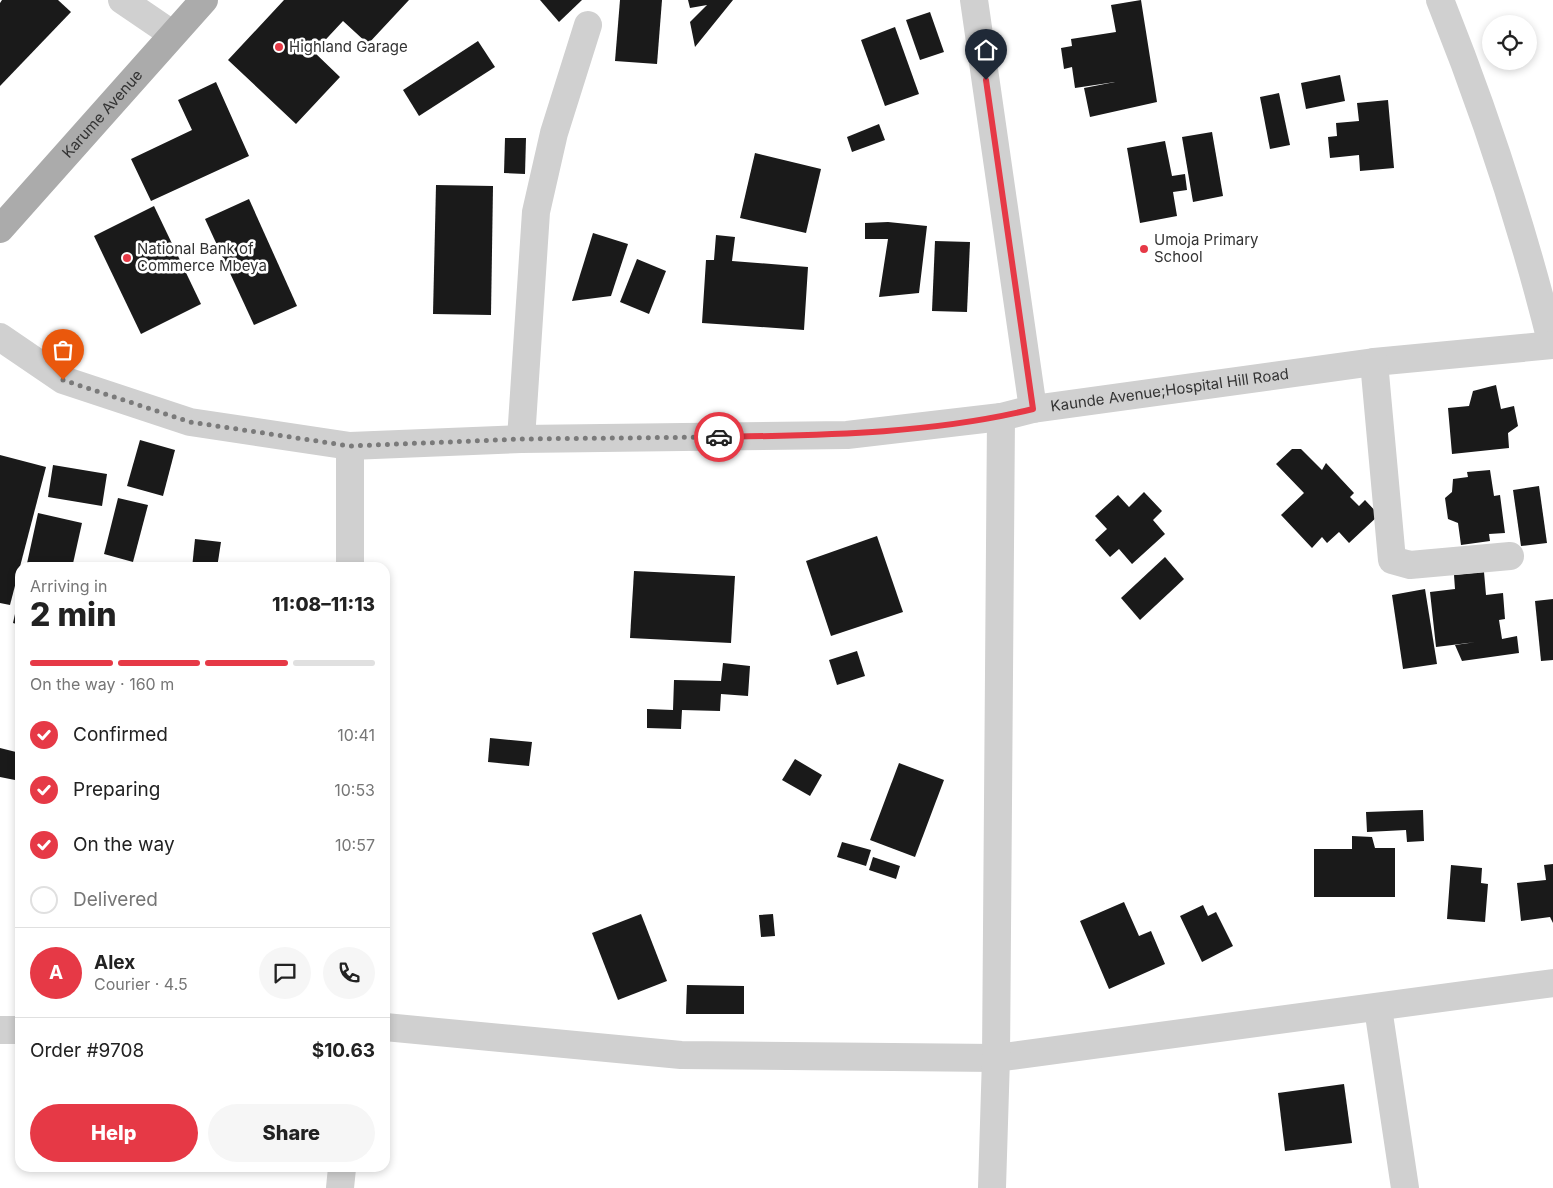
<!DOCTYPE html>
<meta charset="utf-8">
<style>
:root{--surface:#fff;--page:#f6f6f6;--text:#222;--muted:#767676;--line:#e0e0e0;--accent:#e63946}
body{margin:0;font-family:Inter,sans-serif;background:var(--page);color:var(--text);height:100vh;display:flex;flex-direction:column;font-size:19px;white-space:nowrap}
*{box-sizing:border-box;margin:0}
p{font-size:16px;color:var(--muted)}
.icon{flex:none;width:28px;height:28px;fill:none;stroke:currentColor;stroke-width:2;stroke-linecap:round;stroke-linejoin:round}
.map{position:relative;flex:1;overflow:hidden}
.details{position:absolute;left:15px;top:562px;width:375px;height:610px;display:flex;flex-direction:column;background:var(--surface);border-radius:15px;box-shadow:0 2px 8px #0003}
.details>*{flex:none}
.buttons{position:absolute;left:1482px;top:15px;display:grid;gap:10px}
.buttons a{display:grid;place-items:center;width:55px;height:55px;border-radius:50%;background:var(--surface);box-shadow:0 2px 8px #0003;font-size:25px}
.pin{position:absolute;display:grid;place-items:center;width:42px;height:42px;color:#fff;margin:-51px -21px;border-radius:50% 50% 50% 0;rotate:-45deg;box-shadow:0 0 5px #0007}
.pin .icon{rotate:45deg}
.courier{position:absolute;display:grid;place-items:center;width:50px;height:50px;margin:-25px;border:4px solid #e63946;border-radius:50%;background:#fff;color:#222;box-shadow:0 1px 6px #0007}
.summary em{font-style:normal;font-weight:800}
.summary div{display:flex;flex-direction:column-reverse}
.summary{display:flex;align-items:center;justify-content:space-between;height:85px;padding:0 15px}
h1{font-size:32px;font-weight:800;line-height:38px}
.bar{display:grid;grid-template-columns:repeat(4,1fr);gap:8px 5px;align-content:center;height:60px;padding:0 15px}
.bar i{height:6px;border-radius:4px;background:var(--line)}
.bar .on{background:var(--accent)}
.bar p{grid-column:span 4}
.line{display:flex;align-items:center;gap:12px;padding:0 15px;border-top:1px solid var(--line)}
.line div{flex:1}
.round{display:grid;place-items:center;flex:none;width:52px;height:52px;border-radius:26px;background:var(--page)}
ol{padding:0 15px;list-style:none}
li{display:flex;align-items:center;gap:15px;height:55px}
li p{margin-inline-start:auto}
li .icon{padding:5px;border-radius:50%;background:var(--accent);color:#fff;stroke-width:4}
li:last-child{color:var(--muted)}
li i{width:28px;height:28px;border:2px solid var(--line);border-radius:50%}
.primary-button{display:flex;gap:10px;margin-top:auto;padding:10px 15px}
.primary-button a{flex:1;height:58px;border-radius:30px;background:var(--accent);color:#fff;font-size:20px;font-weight:800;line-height:58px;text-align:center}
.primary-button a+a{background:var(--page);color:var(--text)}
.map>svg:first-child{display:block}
</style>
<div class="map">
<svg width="1553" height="1188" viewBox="0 0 1553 1188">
<rect width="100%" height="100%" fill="#fff"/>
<!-- building -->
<g fill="#1a1a1a">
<polygon points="2,0 58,0 71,12 0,86 0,3"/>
<polygon points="284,0 409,0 368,44 343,21 315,51 314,52 340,77 296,124 228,60"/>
<polygon points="540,0 582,0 559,22"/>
<polygon points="620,0 662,0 657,64 615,61"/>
<polygon points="688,0 733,0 695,47 690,22 707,5 690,8"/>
<polygon points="1141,0 1157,102 1090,117 1084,88 1115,82 1075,88 1072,67 1064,69 1061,48 1072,46 1071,39 1116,32 1111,5"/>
<polygon points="930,12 944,52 920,60 906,20"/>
<polygon points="895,27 919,94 885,106 861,40"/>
<polygon points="478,41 495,67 419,116 403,90"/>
<polygon points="1340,75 1345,101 1306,109 1301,83"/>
<polygon points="216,82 249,156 151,201 131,159 192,130 178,100"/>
<polygon points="1279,93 1290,145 1270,149 1260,97"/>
<polygon points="1388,100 1394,168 1360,171 1359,155 1330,158 1328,137 1337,136 1336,123 1359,121 1357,103"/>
<polygon points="879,124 885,140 852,152 847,137"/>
<polygon points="1212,132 1223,196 1193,202 1182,137"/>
<polygon points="505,138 526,138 525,174 504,173"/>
<polygon points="1165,141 1172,176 1185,174 1187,190 1173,192 1177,216 1140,223 1127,148"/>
<polygon points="755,153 821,169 806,233 740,218"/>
<polygon points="436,185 493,186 491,315 433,314"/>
<polygon points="249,199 297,306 254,325 205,219"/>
<polygon points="154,206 201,304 141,334 94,236"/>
<polygon points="888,222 927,226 919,293 879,297 888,239 865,239 865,223"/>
<polygon points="593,233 628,244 611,296 572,301"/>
<polygon points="716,235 735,237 732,261 808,267 804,330 702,323 706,260 714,260"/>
<polygon points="935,241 970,242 967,312 932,311"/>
<polygon points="637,259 666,271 649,314 620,302"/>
<polygon points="1496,385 1501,409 1514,406 1518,426 1508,433 1509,448 1452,454 1448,408 1469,406 1473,391"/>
<polygon points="140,440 175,450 163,496 127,486"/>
<polygon points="1292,449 1301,449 1322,470 1326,463 1354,493 1350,497 1359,506 1365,500 1379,515 1349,543 1339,532 1327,543 1322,537 1312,548 1281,515 1304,493 1276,464"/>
<polygon points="0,455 46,467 10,605 0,603"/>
<polygon points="53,465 107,474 102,506 48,497"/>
<polygon points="1490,470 1494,496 1500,495 1505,533 1489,534 1490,541 1461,545 1458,523 1448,519 1445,498 1452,492 1453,479 1468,477 1467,472"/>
<polygon points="1539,486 1547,543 1521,546 1513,490"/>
<polygon points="1144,492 1162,511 1153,520 1165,534 1132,564 1119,549 1110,557 1095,540 1107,529 1095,516 1118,495 1129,507"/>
<polygon points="118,498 148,505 133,562 104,554"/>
<polygon points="38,513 82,523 72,568 26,568"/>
<polygon points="877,536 903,612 831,636 806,561"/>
<polygon points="195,539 221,542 217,568 192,568"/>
<polygon points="1165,557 1184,579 1140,620 1121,598"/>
<polygon points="100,564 112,567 112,568 99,568"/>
<polygon points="634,571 735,576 731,643 630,638"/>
<polygon points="1484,572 1486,595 1503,593 1505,619 1499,620 1502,639 1517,636 1519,653 1462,661 1455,645 1476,642 1436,647 1430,592 1455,589 1454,575"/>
<polygon points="1425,589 1437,664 1403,669 1392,595"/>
<polygon points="19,596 20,596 20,625 13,623"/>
<polygon points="1553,599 1553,660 1541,661 1535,601"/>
<polygon points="857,651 865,676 837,685 829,660"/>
<polygon points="723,663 750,666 748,696 721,694 720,711 682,710 681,729 647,728 647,709 673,710 674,680 721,681"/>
<polygon points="490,738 532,742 529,766 488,762"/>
<polygon points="0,748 20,753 20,781 0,777"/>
<polygon points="795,759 822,775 810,796 782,780"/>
<polygon points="899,763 944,780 915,857 870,840"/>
<polygon points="1423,810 1424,841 1407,842 1406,830 1367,832 1366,812"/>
<polygon points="1352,836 1372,837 1375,848 1395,848 1395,897 1314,897 1314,849 1352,849"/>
<polygon points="842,842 871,850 866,866 837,857"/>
<polygon points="873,857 900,866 896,879 869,870"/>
<polygon points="1553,864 1553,923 1550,917 1521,921 1517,883 1546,880 1544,865"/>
<polygon points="1451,865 1482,868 1481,883 1488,884 1485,922 1447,919"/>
<polygon points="1124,902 1139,936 1151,931 1165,964 1109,989 1080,921"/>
<polygon points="1203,905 1208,916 1216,912 1233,946 1202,962 1180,916"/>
<polygon points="641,914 667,981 618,1000 592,933"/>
<polygon points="773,914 775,936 761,937 759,915"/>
<polygon points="687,985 744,986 744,1014 686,1014"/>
<polygon points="1344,1084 1352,1143 1285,1151 1278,1093"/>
</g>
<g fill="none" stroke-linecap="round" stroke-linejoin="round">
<!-- minor -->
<g stroke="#d0d0d0" stroke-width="28">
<polyline points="122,0 172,34"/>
<polyline points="974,0 1033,409"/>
<path d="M1440,0c45,112 83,228 112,345"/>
<path id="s1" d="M0,337l63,43 127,42 160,24 171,-7 326,-4 154,-18 32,-8 341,-47 179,-17"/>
<polyline points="1374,362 1392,560 1410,565 1510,556"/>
<polyline points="521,439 536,212 554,133 588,25"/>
<polyline points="350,446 350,568"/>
<polyline points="1378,1008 1405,1188"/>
<polyline points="385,1027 681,1055 996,1058 1553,983"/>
<polyline points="0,1030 20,1030"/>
<polyline points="340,1188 342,1168"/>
<polyline points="992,1188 996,1058 1001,417"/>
</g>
<!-- major -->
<path stroke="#ababab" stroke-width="28" id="s2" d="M0,229l204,-229"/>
</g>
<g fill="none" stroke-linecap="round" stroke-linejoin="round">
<!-- done -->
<polyline stroke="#7a7a7a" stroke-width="5" stroke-dasharray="0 9" points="63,380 190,422 350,446 521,439 719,437"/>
<!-- route -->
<path stroke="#e63946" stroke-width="6" d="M719,437c105,-2 212,-3 314,-28l-47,-329"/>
</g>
<!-- markers -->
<g fill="#e63946" stroke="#fff" stroke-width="2">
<circle cx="279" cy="47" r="5"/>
<circle cx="1144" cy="249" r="5"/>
<circle cx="127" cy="258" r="5"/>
</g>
<g text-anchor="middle" stroke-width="5" stroke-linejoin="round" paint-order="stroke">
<!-- poi labels -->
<g font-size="15" fill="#333" stroke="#fff" text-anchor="start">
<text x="289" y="52">Highland Garage</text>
<text x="1154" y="245">Umoja Primary<tspan x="1154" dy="17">School</tspan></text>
<text x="137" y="254">National Bank of<tspan x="137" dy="17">Commerce Mbeya</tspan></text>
</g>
<!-- street labels -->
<g font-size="15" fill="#333" stroke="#fff">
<text dy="5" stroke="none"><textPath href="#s2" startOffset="154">Karume Avenue</textPath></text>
<text dy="5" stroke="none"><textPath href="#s1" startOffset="1195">Kaunde Avenue;Hospital Hill Road</textPath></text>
</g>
</g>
</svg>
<div class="buttons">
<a><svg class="icon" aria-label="locate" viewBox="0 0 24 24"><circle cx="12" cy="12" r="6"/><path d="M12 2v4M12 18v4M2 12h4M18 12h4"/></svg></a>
</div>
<div class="pin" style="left:63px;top:380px;background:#ea580c"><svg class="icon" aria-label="bag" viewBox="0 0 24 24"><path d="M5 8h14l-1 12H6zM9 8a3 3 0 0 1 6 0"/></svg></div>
<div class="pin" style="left:986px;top:80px;background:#1f2937"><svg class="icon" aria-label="home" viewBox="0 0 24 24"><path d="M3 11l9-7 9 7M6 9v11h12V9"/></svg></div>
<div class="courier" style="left:719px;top:437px"><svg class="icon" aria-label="car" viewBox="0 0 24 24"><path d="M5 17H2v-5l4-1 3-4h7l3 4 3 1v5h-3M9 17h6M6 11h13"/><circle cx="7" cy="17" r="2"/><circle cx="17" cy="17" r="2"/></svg></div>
<section class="details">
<div class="summary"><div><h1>2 min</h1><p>Arriving in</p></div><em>11:08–11:13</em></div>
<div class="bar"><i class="on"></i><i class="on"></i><i class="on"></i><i></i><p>On the way · 160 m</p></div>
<ol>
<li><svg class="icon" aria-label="check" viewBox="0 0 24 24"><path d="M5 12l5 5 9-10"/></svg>Confirmed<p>10:41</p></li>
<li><svg class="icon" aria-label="check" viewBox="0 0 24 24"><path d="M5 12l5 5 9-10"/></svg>Preparing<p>10:53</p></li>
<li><svg class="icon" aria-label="check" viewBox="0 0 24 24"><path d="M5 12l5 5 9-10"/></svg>On the way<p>10:57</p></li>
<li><i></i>Delivered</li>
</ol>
<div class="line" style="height:90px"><b class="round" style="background:var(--accent);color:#fff">A</b><div><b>Alex</b><p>Courier · 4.5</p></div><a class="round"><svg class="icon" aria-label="chat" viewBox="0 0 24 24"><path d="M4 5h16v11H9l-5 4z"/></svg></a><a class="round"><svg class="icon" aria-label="phone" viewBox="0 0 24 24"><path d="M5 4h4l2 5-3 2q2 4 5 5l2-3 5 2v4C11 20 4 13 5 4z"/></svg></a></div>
<div class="line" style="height:65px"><div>Order #9708</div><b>$10.63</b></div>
<div class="primary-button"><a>Help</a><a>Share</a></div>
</section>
</div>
